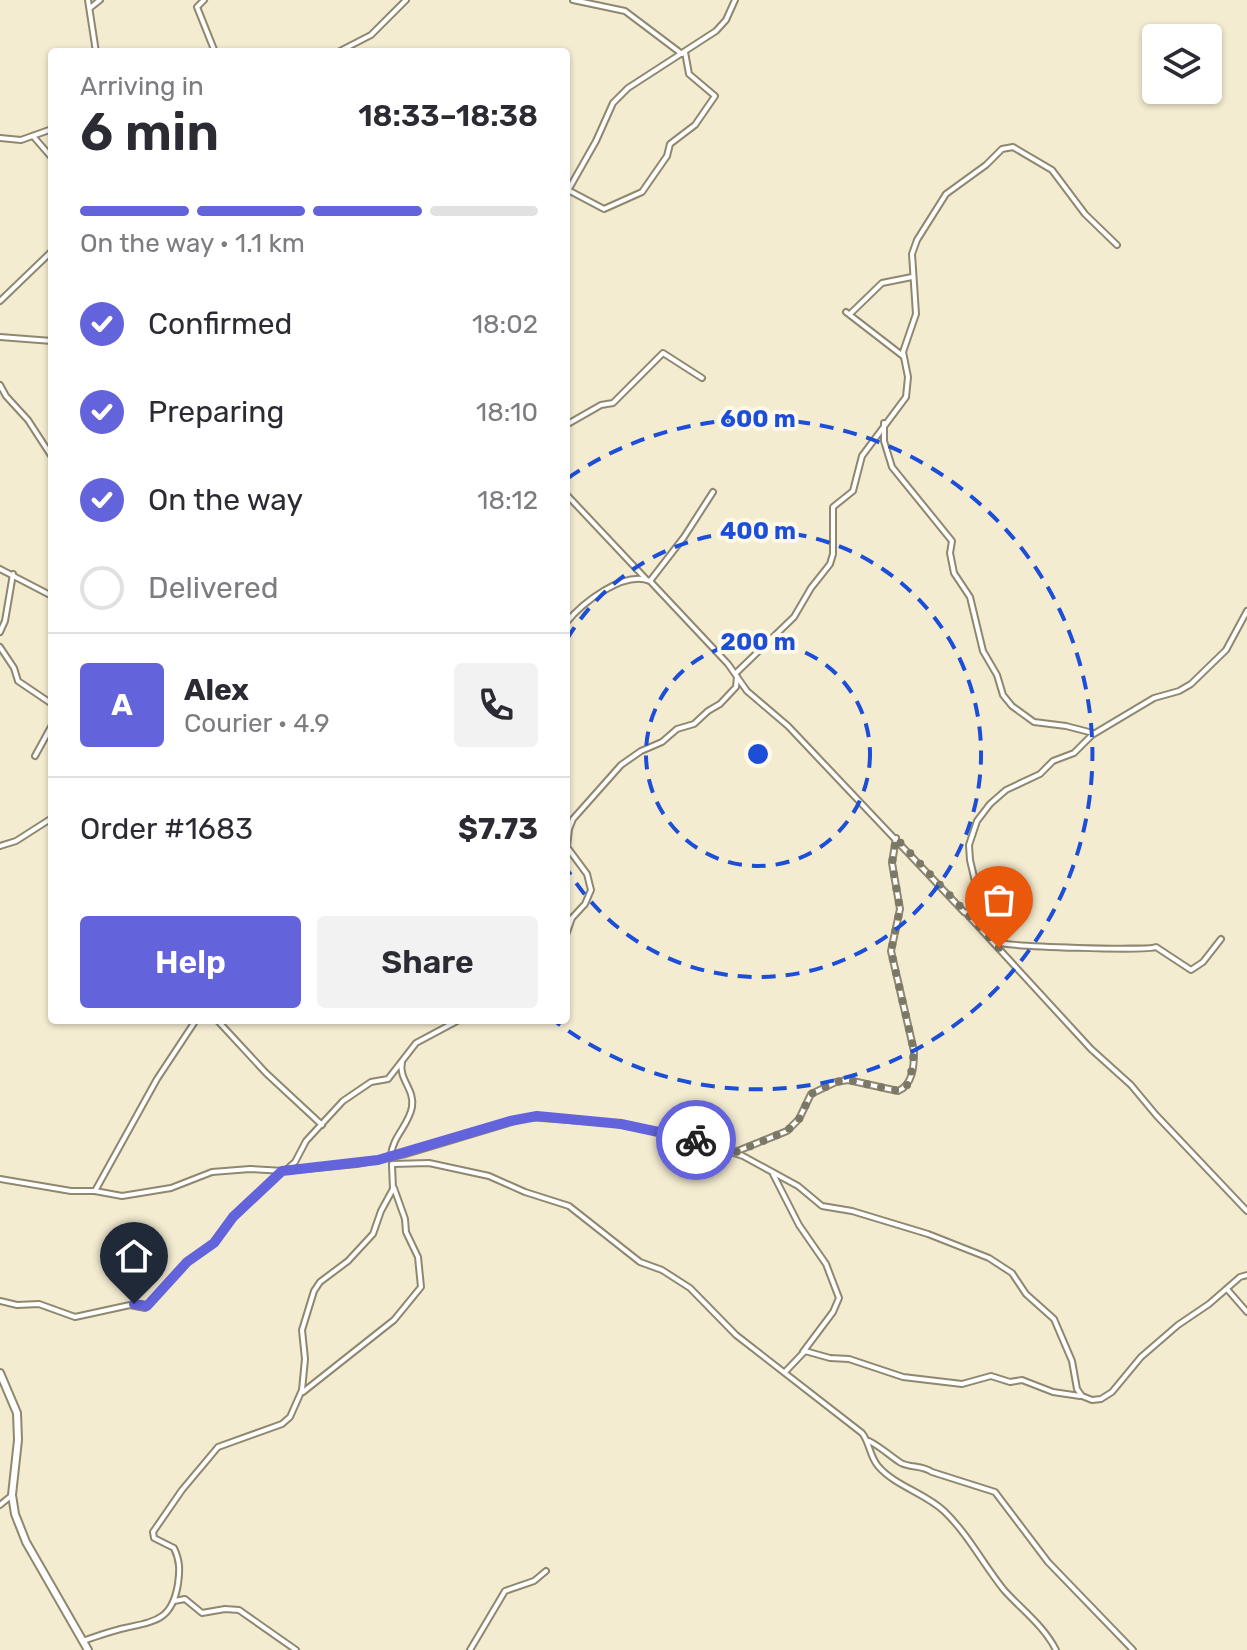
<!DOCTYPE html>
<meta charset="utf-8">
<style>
:root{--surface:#fff;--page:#f2f2f3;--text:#2b2b33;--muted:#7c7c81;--line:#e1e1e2;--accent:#6363dc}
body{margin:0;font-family:Rubik,sans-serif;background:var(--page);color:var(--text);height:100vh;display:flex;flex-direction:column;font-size:30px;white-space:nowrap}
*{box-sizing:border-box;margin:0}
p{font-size:26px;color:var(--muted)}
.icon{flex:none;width:44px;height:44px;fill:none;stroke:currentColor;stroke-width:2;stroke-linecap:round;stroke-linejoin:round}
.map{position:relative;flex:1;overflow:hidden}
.panel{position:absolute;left:48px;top:48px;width:522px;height:976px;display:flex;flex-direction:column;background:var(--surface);border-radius:8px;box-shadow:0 2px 6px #0004}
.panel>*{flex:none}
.controls{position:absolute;left:1142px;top:24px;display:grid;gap:16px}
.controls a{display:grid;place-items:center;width:80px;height:80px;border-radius:8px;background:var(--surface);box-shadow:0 2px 6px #0004;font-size:40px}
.pin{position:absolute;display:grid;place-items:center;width:68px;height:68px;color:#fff;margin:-82px -34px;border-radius:50% 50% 50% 0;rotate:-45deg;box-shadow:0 0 8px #0007}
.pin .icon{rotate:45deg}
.courier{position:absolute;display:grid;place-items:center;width:80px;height:80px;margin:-40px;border:6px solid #6363dc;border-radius:50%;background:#fff;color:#222;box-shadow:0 2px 10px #0007}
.overview em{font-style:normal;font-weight:600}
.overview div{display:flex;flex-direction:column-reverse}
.overview{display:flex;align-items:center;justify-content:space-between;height:136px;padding:0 32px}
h1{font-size:52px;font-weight:600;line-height:60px}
.bar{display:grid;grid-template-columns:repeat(4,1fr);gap:12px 8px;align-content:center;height:96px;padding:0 32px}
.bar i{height:10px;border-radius:6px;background:var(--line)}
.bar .on{background:var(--accent)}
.bar p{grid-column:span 4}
.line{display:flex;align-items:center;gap:20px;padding:0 32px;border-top:2px solid var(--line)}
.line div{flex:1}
.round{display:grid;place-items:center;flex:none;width:84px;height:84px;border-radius:8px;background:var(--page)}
ol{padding:0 32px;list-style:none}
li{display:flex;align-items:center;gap:24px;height:88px}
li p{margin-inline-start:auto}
li .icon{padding:8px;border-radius:50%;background:var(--accent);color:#fff;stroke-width:4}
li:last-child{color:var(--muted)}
li i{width:44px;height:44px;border:4px solid var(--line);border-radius:50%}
.action{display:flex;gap:16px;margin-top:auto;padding:16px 32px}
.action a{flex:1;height:92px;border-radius:8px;background:var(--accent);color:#fff;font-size:32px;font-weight:600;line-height:92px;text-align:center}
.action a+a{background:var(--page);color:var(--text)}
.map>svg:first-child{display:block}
</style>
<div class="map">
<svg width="1247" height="1650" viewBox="0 0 1247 1650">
<rect width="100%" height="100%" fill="#f4ecd1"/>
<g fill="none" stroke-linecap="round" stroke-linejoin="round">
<defs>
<g id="street">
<polyline points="88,0 96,52"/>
<polyline points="204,0 197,7 215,52"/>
<polyline points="573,0 625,11 682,54"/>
<polyline points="90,8 100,0"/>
<polyline points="338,52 371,35 406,0"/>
<polyline points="33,136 52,158"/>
<polyline points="0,138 21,140 52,129"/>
<polyline points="568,190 604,209 642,192 667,156 670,144 695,125 715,96 689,74 685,52"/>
<polyline points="566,194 596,141 613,103 628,88 716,31 726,20 735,0"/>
<polyline points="0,301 52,251"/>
<polyline points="846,312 903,356"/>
<polyline points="850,314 882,283 912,277"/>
<polyline points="0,337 52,341"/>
<polyline points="0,385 6,396 28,420 52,457"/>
<polyline points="884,423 884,441 892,467 952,541 950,553 954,573 970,597 983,651 997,675 1003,695 1012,706 1034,722 1066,726 1093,733"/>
<polyline points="566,425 601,405 613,403 663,353 702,378"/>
<polyline points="566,494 646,579"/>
<polyline points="0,569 52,596"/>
<polyline points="650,581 684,537 713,492"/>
<path d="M566,623c16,-20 58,-53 84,-42l78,83 19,27 41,35 176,186 9,3 6,-2 2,-6 -11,-47 -1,-15 8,-24 13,-17 16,-14 34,-16 13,-13 21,-8 18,-18 62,-37 25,-7 12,-7 35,-34 21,-39"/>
<polyline points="0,632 5,621 13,574"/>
<polyline points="0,647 14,668 18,681 52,704"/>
<polyline points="736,673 794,617 811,588 830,564 833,554 833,507 853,491 862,456 906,397 908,377 903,352 916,314 912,254 917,240 946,194 986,165 1002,149 1013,147 1052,170 1085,214 1117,245"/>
<polyline points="35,756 52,725"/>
<polyline points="0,846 16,841 52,818"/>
<polyline points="967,914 1091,1049 1131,1085 1156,1115 1247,1211"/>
<polyline points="566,935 572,918 585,904 591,890 587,874 567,847 569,829 573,819 621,765 641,751 662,742 677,729 694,724 708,711 720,704 736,687 737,677"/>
<path d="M996,942c12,5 152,9 160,5l35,23 12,-8 18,-23"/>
<polyline points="217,1020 266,1073 322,1125"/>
<path d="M735,1152l52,-21 12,-12 12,-25 25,-12 12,-2 50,11c15,-6 16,-25 16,-40l-23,-100 9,-42 -8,-46 4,-25"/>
<path d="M391,1156c1,-19 18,-31 21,-49 3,-18 -14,-28 -10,-45"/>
<path d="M392,1164l37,-1 60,13 36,16 44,14 71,56 22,8 28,18 46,47 126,98c8,10 7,22 16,33 17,20 47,27 66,45 24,23 39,53 60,79 18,20 40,36 52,60"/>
<polyline points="286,1170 295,1162 306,1141 343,1101 371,1082 388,1079 416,1043 459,1020"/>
<polyline points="773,1174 799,1225 826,1264 839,1298 833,1312 803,1352"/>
<polyline points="0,1179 71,1191 95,1191 122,1196 171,1188 212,1172 250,1169 284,1171 357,1164 406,1154 528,1117 610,1123 647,1129 699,1141 743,1156 798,1186 822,1206 852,1211 928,1234 989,1258 1012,1273 1026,1294 1054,1319 1072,1361 1077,1389 1082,1396 1092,1400 1101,1399 1112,1392 1141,1357 1178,1325 1209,1304 1240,1277 1247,1275"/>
<polyline points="95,1191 157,1079 196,1020"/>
<polyline points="1227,1289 1247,1312"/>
<polyline points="0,1301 17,1305 39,1304 75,1317 130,1305 145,1308 187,1262 214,1243 233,1217 282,1171"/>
<polyline points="785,1372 805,1351 830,1358 849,1359 903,1377 962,1384 991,1376 1010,1382 1022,1380 1053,1392 1080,1396"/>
<polyline points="303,1392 394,1320 421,1287 418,1257 406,1232 405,1219 394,1188"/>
<path d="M869,1441c12,6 21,15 32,22 10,5 21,2 31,9l63,20 53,70 85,88"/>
<polyline points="0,1505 11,1496"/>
<polyline points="174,1601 185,1599 202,1613 225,1609 239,1610 296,1650"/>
<path d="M83,1641c14,-5 28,-10 42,-13 31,-7 47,-8 53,-44 2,-14 2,-23 -4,-36l-20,-10 -1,-6 29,-42 36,-43 64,-23 8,-7 12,-27 3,-31 -3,-29 12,-39 6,-9 28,-21 25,-27 8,-23 12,-22 -1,-24"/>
<polyline points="470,1650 505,1591 534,1581 546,1571"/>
</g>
<polyline id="secondary" points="0,1373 17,1413 18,1440 12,1495 15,1514 26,1542 88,1650"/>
</defs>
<!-- street casing -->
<use href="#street" stroke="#8f876e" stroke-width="8"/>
<!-- secondary casing -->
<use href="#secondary" stroke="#8f876e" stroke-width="10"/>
<!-- street -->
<use href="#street" stroke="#fff" stroke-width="4"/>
<!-- secondary -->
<use href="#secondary" stroke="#fff" stroke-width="6"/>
</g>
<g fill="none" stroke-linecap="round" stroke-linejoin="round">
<!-- done -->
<polyline stroke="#7c7867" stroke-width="8" stroke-dasharray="0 14.4" points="696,1140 734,1153 787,1131 799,1119 811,1094 836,1082 848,1080 898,1091 904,1089 910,1081 914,1051 891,951 900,909 892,863 896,838 999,948"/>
<!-- route -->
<polyline stroke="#6363dc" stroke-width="10" points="134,1304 147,1306 187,1262 214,1243 233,1217 282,1171 378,1160 510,1121 537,1116 621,1124 696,1140"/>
</g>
<!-- distance rings -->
<g fill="none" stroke="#1d4ed8" stroke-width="4" stroke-dasharray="14 10">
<circle cx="758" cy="754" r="112"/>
<path d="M567 639A223 223 0 1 1 567 869"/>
<path d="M568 478A335 335 0 1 1 556 1022"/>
</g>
<circle cx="758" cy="754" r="12" fill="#1d4ed8" stroke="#fef9e9" stroke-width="4"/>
<g font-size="24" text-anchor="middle" font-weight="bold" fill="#1d4ed8" stroke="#fef9e9" stroke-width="8" stroke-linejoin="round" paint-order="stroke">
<text x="758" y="427">600 m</text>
<text x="758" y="539">400 m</text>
<text x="758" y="650">200 m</text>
</g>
</svg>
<div class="controls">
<a><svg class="icon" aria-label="layers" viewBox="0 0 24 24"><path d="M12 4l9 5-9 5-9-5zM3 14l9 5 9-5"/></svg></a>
</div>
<div class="pin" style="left:999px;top:948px;background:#ea580c"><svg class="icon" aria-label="bag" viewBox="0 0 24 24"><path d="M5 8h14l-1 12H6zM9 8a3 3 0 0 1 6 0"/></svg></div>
<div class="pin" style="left:134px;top:1304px;background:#1f2937"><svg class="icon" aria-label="home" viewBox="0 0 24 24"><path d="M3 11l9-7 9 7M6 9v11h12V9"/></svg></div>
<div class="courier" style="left:696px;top:1140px"><svg class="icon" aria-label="bike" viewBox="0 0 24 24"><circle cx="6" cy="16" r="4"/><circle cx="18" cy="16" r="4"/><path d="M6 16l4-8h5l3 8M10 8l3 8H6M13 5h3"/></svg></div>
<section class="panel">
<div class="overview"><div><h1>6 min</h1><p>Arriving in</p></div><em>18:33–18:38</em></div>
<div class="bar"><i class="on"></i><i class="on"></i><i class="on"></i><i></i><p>On the way · 1.1 km</p></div>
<ol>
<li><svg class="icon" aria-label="check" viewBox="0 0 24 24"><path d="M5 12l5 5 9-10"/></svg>Confirmed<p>18:02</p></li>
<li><svg class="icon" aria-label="check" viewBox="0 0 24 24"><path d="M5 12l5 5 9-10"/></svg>Preparing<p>18:10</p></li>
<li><svg class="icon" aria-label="check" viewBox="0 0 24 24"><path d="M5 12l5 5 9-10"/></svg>On the way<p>18:12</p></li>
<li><i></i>Delivered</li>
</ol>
<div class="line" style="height:144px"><b class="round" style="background:var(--accent);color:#fff">A</b><div><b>Alex</b><p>Courier · 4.9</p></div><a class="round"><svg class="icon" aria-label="phone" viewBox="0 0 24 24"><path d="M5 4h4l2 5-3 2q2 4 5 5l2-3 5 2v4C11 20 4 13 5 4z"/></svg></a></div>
<div class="line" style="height:104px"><div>Order #1683</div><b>$7.73</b></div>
<div class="action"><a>Help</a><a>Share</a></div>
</section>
</div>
